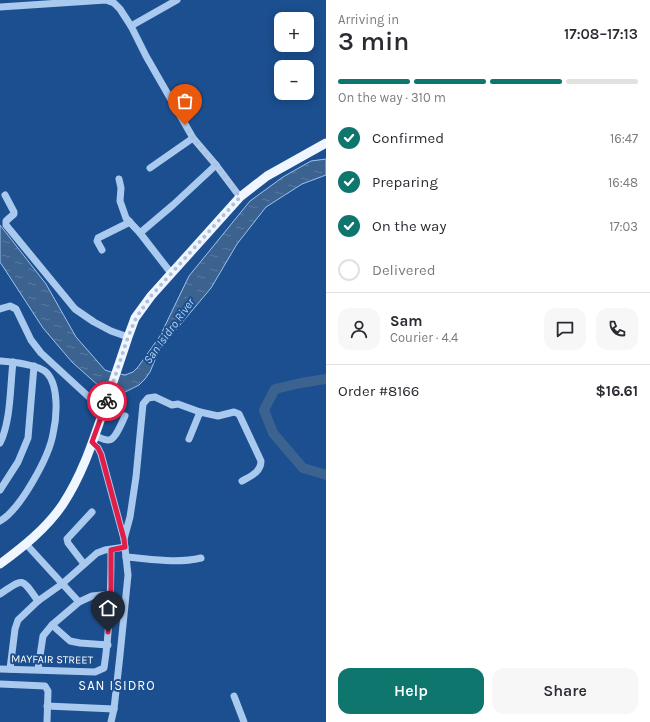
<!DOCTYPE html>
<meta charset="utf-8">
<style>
:root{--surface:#fff;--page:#f7f7f7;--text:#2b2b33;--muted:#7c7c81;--line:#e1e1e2;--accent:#0f766e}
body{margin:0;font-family:Karla,sans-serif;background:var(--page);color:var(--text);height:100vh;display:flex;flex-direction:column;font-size:15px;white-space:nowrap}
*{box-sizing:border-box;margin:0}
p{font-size:13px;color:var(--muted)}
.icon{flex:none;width:22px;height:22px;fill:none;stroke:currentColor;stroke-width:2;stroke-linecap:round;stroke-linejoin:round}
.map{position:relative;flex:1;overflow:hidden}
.sheet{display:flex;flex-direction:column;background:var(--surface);width:324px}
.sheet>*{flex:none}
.buttons{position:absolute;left:274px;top:12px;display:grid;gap:8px}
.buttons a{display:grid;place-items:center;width:40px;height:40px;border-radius:8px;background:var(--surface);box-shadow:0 2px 10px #0003;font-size:20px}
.pin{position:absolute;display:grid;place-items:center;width:34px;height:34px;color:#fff;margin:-41px -17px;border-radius:50% 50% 50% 0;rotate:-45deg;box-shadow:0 0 4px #0007}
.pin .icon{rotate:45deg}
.courier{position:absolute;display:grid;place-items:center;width:40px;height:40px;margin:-20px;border:3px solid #e11d48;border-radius:50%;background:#fff;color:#222;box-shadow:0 1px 5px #0007}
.overview em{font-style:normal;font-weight:600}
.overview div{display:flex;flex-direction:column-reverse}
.overview{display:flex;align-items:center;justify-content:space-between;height:68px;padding:0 12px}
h1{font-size:26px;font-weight:600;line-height:30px}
.bar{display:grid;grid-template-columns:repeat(4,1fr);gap:6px 4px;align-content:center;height:48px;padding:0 12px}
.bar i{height:5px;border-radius:3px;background:var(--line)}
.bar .selected{background:var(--accent)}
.bar p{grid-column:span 4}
.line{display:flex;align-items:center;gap:10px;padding:0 12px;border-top:1px solid var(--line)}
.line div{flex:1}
.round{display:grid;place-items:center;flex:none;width:42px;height:42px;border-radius:12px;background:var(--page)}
ol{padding:0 12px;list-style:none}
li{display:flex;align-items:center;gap:12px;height:44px}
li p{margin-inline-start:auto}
li .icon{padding:4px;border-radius:50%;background:var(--accent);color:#fff;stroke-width:4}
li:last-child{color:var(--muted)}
li i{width:22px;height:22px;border:2px solid var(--line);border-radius:50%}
.action{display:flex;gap:8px;margin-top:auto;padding:8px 12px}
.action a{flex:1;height:46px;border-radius:12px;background:var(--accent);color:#fff;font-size:16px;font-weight:600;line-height:46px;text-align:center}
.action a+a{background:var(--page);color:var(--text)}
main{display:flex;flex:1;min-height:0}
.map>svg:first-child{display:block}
</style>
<main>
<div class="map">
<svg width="326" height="722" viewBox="0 0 326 722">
<defs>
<pattern id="water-ripples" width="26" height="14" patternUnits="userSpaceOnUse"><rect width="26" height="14" fill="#3c6290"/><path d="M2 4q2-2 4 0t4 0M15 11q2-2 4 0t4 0" fill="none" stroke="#597aa1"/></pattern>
</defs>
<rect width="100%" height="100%" fill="#1b4f8f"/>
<!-- water -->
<polygon fill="url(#water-ripples)" stroke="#9cc4f0" points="326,159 326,175 302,184 266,207 237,244 211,288 159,350 150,372 145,379 139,385 123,393 105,390 100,387 72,362 43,328 0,262 0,225 46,284 76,337 105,370 111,372 125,375 133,372 138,367 160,336 189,276 250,201 283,177 311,161"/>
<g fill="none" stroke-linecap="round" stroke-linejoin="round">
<!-- river -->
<polyline stroke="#3c6290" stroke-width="10" points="326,379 301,383 275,389 264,410 273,433 303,468 326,475"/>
<!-- minor -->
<g stroke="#a9c9ee" stroke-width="7">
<polyline points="0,7 106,0 114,3 120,9 131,26 146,56 193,138 216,165 240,197"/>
<polyline points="131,26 177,0"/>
<polyline points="150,168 193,138"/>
<polyline points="119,179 121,188 120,201 126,218 140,233 150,246 171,273"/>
<polyline points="5,195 14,212 14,214 6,221 6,225 75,309 94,322 111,331 128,337"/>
<polyline points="140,233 173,205 216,165"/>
<polyline points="102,250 97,241 98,238 130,222"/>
<polyline points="0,309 10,306 16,309 31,340 41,353 103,410"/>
<path d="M0,361c12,1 38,3 47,12 12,13 10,44 6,61 -4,23 -33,76 -53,87"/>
<path d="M95,436c4,1 9,4 13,4 7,1 14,-18 17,-24"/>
<polyline points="189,439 200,412"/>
<path d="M0,443c11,-22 10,-56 13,-81"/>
<polyline points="92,443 98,448 101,454 124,539 128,575 120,655 114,709 111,722"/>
<polyline points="0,490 18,462 28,438 34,366"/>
<path d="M124,539l6,-22 6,-40 7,-73 5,-6 7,-1 17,8 6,-1 22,8 18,4 16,-4 5,2 22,47c0,11 -10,15 -19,20"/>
<polyline points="26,544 79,602"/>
<path d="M126,557c25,2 50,7 75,1"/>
<polyline points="84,564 68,543 67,539 92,512"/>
<path d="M0,594c24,-16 21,-17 38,7"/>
<polyline points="52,625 70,641 80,643 108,645"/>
<path d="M0,669l95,3 9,-4c6,-39 7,-79 7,-118"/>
<polyline points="10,669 15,629 18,620 38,601 62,584 97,553 105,550 125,547"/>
<polyline points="38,669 43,636 52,625 79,602 92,596 111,594"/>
<polyline points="0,684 45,686 48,691 47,722"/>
<polyline points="234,696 244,722"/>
<polyline points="47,706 114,709"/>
</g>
<!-- major -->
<path stroke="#f0f6ff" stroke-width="9" d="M0,564c23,-17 47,-36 63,-60 19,-29 29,-60 40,-92 8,-25 17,-50 25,-75l7,-19 16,-22 89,-99 27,-21 59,-33"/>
</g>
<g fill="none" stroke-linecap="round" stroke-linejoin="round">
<!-- done -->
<polyline stroke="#afc1d8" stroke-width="4" stroke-dasharray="0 7.2" points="107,401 128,337 136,318 151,296 240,197 216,165 193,138 185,125"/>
<!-- route -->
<polyline stroke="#e11d48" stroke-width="5" points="107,401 92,442 98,448 101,454 124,539 125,547 111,550 111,594 108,632"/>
</g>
<g text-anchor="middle" stroke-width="4" stroke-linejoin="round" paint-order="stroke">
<!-- street labels -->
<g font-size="11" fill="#fff" stroke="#1b4f8f">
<text transform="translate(52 659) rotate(1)" y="4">MAYFAIR STREET</text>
</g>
<!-- water labels -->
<g font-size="12" font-style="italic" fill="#b5d3f5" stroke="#1b4f8f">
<text transform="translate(169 331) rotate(-54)" y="4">San Isidro River</text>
</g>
<!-- quarter labels -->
<g font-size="13" letter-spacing="1" fill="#fff" stroke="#1b4f8f">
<text x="117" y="690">SAN ISIDRO</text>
</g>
</g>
</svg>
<div class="buttons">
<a>+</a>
<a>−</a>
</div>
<div class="pin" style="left:185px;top:125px;background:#ea580c"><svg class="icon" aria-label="bag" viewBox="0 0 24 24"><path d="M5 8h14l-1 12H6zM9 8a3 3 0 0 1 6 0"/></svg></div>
<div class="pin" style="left:108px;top:632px;background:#1f2937"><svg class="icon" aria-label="home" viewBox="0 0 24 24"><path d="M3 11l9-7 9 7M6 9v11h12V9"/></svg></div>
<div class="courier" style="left:107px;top:401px"><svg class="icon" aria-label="bike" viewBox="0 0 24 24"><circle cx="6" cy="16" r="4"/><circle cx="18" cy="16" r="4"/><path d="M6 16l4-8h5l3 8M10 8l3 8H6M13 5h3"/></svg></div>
</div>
<section class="sheet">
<div class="overview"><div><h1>3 min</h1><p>Arriving in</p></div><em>17:08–17:13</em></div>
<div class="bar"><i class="selected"></i><i class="selected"></i><i class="selected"></i><i></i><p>On the way · 310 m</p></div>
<ol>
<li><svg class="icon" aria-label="check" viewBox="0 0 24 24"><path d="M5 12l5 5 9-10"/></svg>Confirmed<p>16:47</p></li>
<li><svg class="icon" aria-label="check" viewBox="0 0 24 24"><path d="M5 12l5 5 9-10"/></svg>Preparing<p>16:48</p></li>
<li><svg class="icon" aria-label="check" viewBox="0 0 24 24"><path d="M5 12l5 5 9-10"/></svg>On the way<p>17:03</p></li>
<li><i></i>Delivered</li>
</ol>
<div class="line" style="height:72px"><a class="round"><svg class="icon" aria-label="person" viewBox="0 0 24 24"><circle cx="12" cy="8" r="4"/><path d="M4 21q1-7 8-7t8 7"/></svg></a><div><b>Sam</b><p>Courier · 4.4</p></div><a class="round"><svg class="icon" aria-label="chat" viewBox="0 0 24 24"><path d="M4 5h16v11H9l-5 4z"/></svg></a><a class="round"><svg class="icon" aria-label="phone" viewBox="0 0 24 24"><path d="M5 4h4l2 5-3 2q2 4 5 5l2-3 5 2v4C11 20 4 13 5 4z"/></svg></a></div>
<div class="line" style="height:52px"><div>Order #8166</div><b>$16.61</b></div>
<div class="action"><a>Help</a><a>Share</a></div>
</section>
</main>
